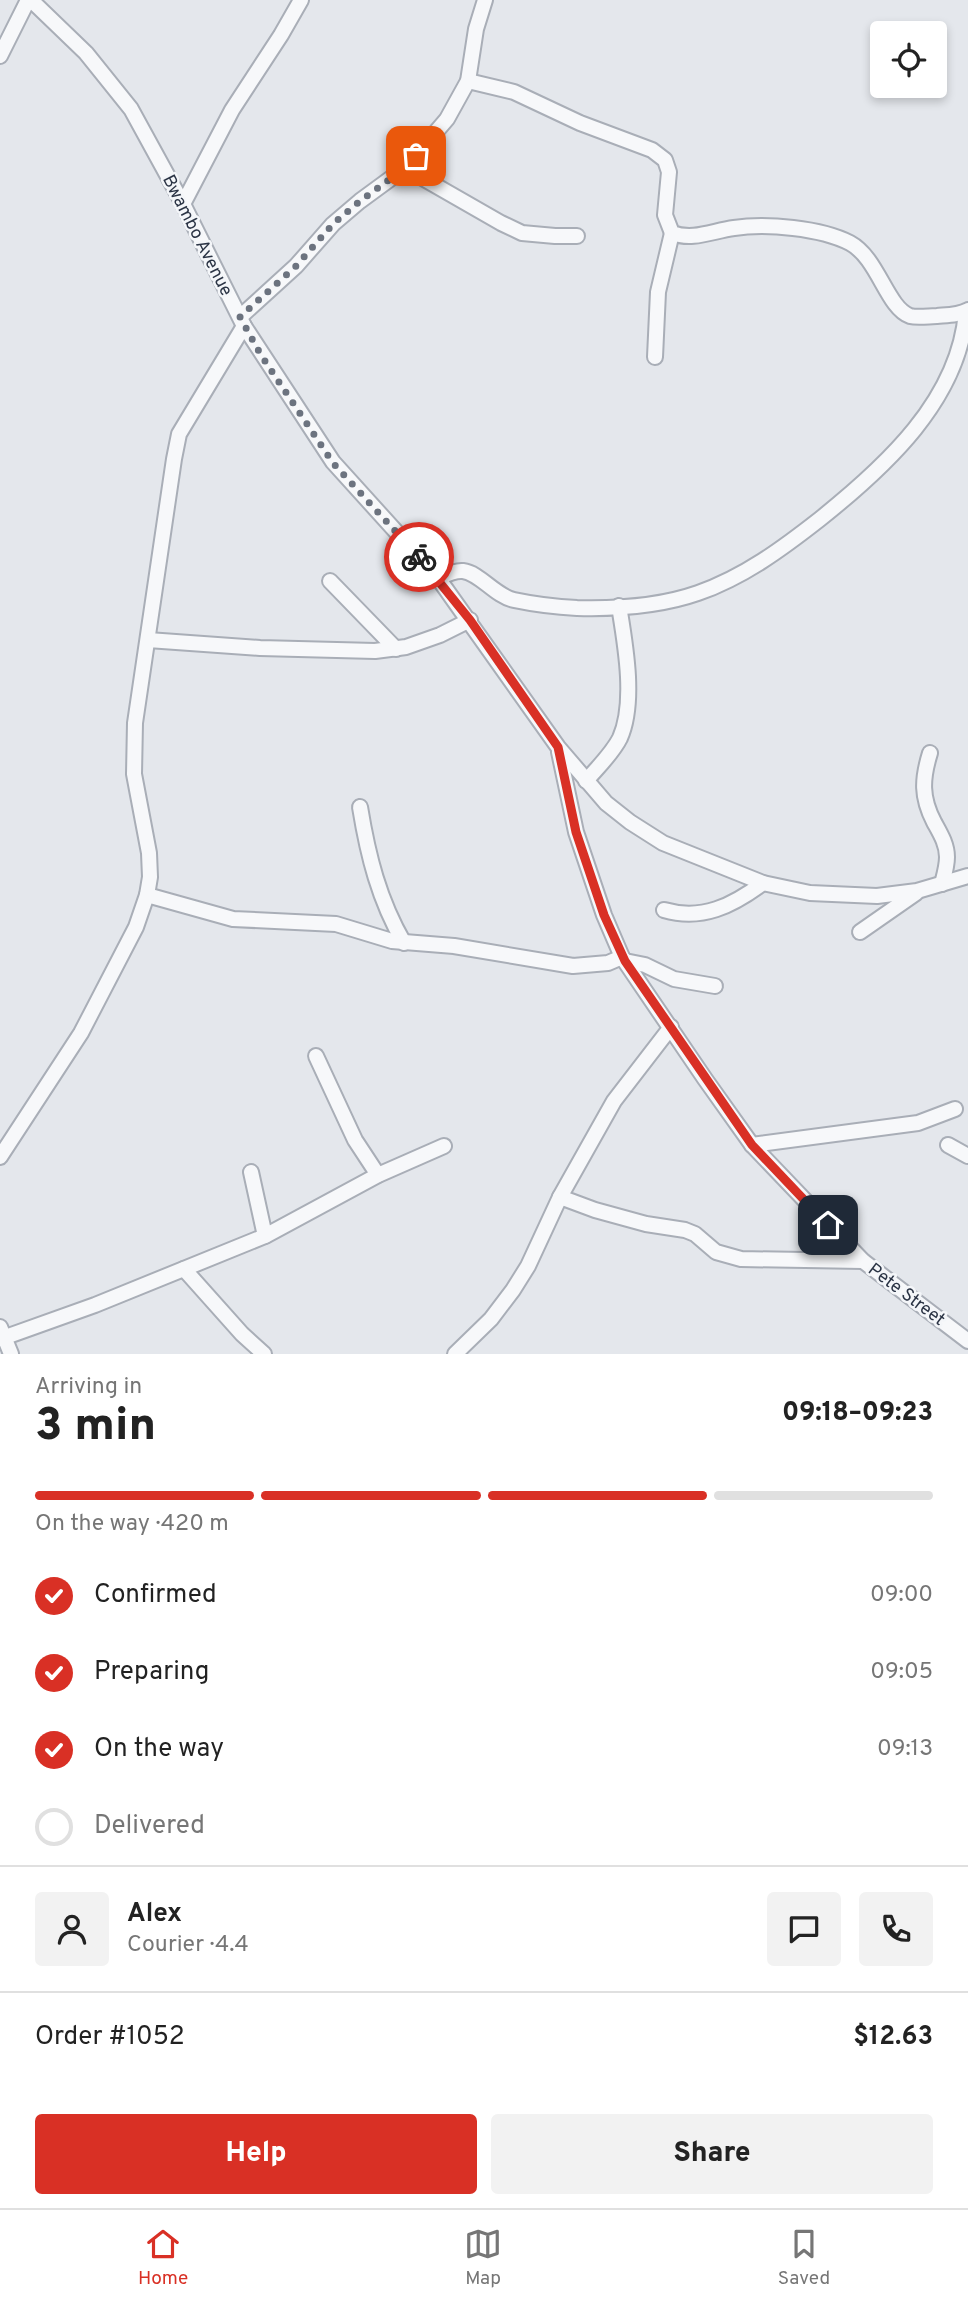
<!DOCTYPE html>
<meta charset="utf-8">
<style>
:root{--surface:#fff;--page:#f2f2f2;--text:#222;--muted:#767676;--line:#e0e0e0;--accent:#d93025}
body{margin:0;font-family:Overpass,sans-serif;background:var(--page);color:var(--text);height:100vh;display:flex;flex-direction:column;font-size:26px;white-space:nowrap}
*{box-sizing:border-box;margin:0}
p{font-size:23px;color:var(--muted)}
.icon{flex:none;width:38px;height:38px;fill:none;stroke:currentColor;stroke-width:2;stroke-linecap:round;stroke-linejoin:round}
.map{position:relative;height:1354px;overflow:hidden}
.drawer{display:flex;flex-direction:column;background:var(--surface);flex:1}
.drawer>*{flex:none}
.fabs{position:absolute;left:870px;top:21px;display:grid;gap:14px}
.fabs a{display:grid;place-items:center;width:77px;height:77px;border-radius:7px;background:var(--surface);box-shadow:0 4px 10px #0003;font-size:35px}
.pin{position:absolute;display:grid;place-items:center;width:60px;height:60px;color:#fff;margin:-30px;border-radius:14px;box-shadow:0 4px 10px #0006}
.courier{position:absolute;display:grid;place-items:center;width:70px;height:70px;margin:-35px;border:5px solid #d93025;border-radius:50%;background:#fff;color:#222;box-shadow:0 2px 9px #0007}
.overview em{font-style:normal;font-weight:800}
.overview div{display:flex;flex-direction:column-reverse}
.overview{display:flex;align-items:center;justify-content:space-between;height:119px;padding:0 35px}
h1{font-size:46px;font-weight:800;line-height:52px}
.bar{display:grid;grid-template-columns:repeat(4,1fr);gap:10px 7px;align-content:center;height:84px;padding:0 35px}
.bar i{height:9px;border-radius:5px;background:var(--line)}
.bar .current{background:var(--accent)}
.bar p{grid-column:span 4}
.line{display:flex;align-items:center;gap:18px;padding:0 35px;border-top:2px solid var(--line)}
.line div{flex:1}
.round{display:grid;place-items:center;flex:none;width:74px;height:74px;border-radius:7px;background:var(--page)}
ol{padding:0 35px;list-style:none}
li{display:flex;align-items:center;gap:21px;height:77px}
li p{margin-inline-start:auto}
li .icon{padding:7px;border-radius:50%;background:var(--accent);color:#fff;stroke-width:4}
li:last-child{color:var(--muted)}
li i{width:38px;height:38px;border:4px solid var(--line);border-radius:50%}
.primary-button{display:flex;gap:14px;margin-top:auto;padding:14px 35px}
.primary-button a{flex:1;height:80px;border-radius:7px;background:var(--accent);color:#fff;font-size:28px;font-weight:800;line-height:80px;text-align:center}
.primary-button a+a{background:var(--page);color:var(--text)}
.dock{display:flex;justify-content:space-around;align-items:center;height:98px;border-top:2px solid var(--line);background:var(--surface);font-size:19px;color:var(--muted)}
.dock a{display:grid;justify-items:center;gap:4px}
.dock .current{color:var(--accent)}
.map>svg:first-child{display:block}
</style>
<div class="map">
<svg width="968" height="1354" viewBox="0 0 968 1354">
<rect width="100%" height="100%" fill="#e4e7ec"/>
<g fill="none" stroke-linecap="round" stroke-linejoin="round">
<defs>
<g id="minor">
<polyline points="31,0 86,53 131,109 183,204 244,326 333,462 438,578 558,747 606,803 630,822 663,843 763,883 810,893 877,896 917,891 968,876"/>
<polyline points="0,56 28,0"/>
<path d="M468,81l46,11 66,31 72,27 13,10 4,12 -4,43 7,18c21,8 40,-2 62,-5 32,-5 87,0 116,15 28,15 37,65 60,73 8,2 19,0 27,0 11,-1 22,-1 31,-6"/>
<polyline points="405,168 501,223 522,233 555,236 577,236"/>
<polyline points="183,204 232,110 281,35 301,0"/>
<polyline points="240,317 296,266 333,224 360,201 405,168 447,119 468,81 476,29 485,0"/>
<polyline points="655,357 658,292 672,233"/>
<path d="M438,578c7,-3 17,-8 25,-7 17,2 32,25 51,29 19,4 43,7 63,8 39,1 84,-2 121,-15 46,-16 85,-45 122,-74 65,-52 139,-119 146,-207"/>
<polyline points="330,581 396,649"/>
<polyline points="148,640 260,648 375,651 406,647 440,635 470,620"/>
<polyline points="559,752 576,832 604,915 622,957 705,1079 752,1145 863,1261 968,1341"/>
<path d="M930,753c-8,26 -9,44 4,69 6,11 13,22 13,35 0,9 -3,19 -5,27"/>
<path d="M586,781c11,-13 26,-27 34,-43 16,-36 5,-95 -1,-132"/>
<path d="M360,807c8,49 19,93 44,136"/>
<polyline points="147,895 233,919 336,924 392,941 454,946 573,966 608,963 622,957"/>
<path d="M664,910c38,11 68,-4 99,-27"/>
<polyline points="860,932 916,893"/>
<polyline points="625,961 645,965 674,979 715,986"/>
<polyline points="316,1056 355,1140 378,1175"/>
<polyline points="752,1145 918,1123 955,1109"/>
<polyline points="948,1145 968,1156"/>
<polyline points="0,1157 81,1033 136,927 147,895 150,877 149,853 134,774 135,723 174,459 179,434 244,326"/>
<polyline points="251,1172 265,1236"/>
<polyline points="560,1197 595,1210 646,1224 685,1230 695,1234 716,1252 741,1259 863,1261"/>
<polyline points="184,1269 242,1334 264,1354"/>
<polyline points="0,1327 11,1354"/>
<polyline points="0,1339 95,1305 265,1236 378,1175 444,1146"/>
<polyline points="455,1354 491,1319 513,1290 528,1266 560,1197 614,1101 671,1027"/>
</g>
</defs>
<!-- minor casing -->
<use href="#minor" stroke="#a9aeb7" stroke-width="18"/>
<!-- minor -->
<use href="#minor" stroke="#f7f8fa" stroke-width="14"/>
</g>
<g fill="none" stroke-linecap="round" stroke-linejoin="round">
<!-- done -->
<polyline stroke="#6c737f" stroke-width="7" stroke-dasharray="0 12.6" points="416,156 405,168 360,201 333,224 296,266 240,317 261,355 333,463 419,557"/>
<!-- route -->
<polyline stroke="#d93025" stroke-width="9" points="419,557 470,620 558,747 576,832 604,915 625,961 752,1145 828,1225"/>
</g>
<g text-anchor="middle" stroke-width="5" stroke-linejoin="round" paint-order="stroke">
<!-- street labels -->
<g font-size="18" fill="#2b3445" stroke="#f4f6f9">
<text transform="translate(198 235) rotate(63)" y="6">Bwambo Avenue</text>
<text transform="translate(907 1294) rotate(37)" y="6">Pete Street</text>
</g>
</g>
</svg>
<div class="fabs">
<a><svg class="icon" aria-label="locate" viewBox="0 0 24 24"><circle cx="12" cy="12" r="6"/><path d="M12 2v4M12 18v4M2 12h4M18 12h4"/></svg></a>
</div>
<div class="pin" style="left:416px;top:156px;background:#ea580c"><svg class="icon" aria-label="bag" viewBox="0 0 24 24"><path d="M5 8h14l-1 12H6zM9 8a3 3 0 0 1 6 0"/></svg></div>
<div class="pin" style="left:828px;top:1225px;background:#1f2937"><svg class="icon" aria-label="home" viewBox="0 0 24 24"><path d="M3 11l9-7 9 7M6 9v11h12V9"/></svg></div>
<div class="courier" style="left:419px;top:557px"><svg class="icon" aria-label="bike" viewBox="0 0 24 24"><circle cx="6" cy="16" r="4"/><circle cx="18" cy="16" r="4"/><path d="M6 16l4-8h5l3 8M10 8l3 8H6M13 5h3"/></svg></div>
</div>
<section class="drawer">
<div class="overview"><div><h1>3 min</h1><p>Arriving in</p></div><em>09:18–09:23</em></div>
<div class="bar"><i class="current"></i><i class="current"></i><i class="current"></i><i></i><p>On the way · 420 m</p></div>
<ol>
<li><svg class="icon" aria-label="check" viewBox="0 0 24 24"><path d="M5 12l5 5 9-10"/></svg>Confirmed<p>09:00</p></li>
<li><svg class="icon" aria-label="check" viewBox="0 0 24 24"><path d="M5 12l5 5 9-10"/></svg>Preparing<p>09:05</p></li>
<li><svg class="icon" aria-label="check" viewBox="0 0 24 24"><path d="M5 12l5 5 9-10"/></svg>On the way<p>09:13</p></li>
<li><i></i>Delivered</li>
</ol>
<div class="line" style="height:126px"><a class="round"><svg class="icon" aria-label="person" viewBox="0 0 24 24"><circle cx="12" cy="8" r="4"/><path d="M4 21q1-7 8-7t8 7"/></svg></a><div><b>Alex</b><p>Courier · 4.4</p></div><a class="round"><svg class="icon" aria-label="chat" viewBox="0 0 24 24"><path d="M4 5h16v11H9l-5 4z"/></svg></a><a class="round"><svg class="icon" aria-label="phone" viewBox="0 0 24 24"><path d="M5 4h4l2 5-3 2q2 4 5 5l2-3 5 2v4C11 20 4 13 5 4z"/></svg></a></div>
<div class="line" style="height:91px"><div>Order #1052</div><b>$12.63</b></div>
<div class="primary-button"><a>Help</a><a>Share</a></div>
</section>
<nav class="dock">
<a class="current"><svg class="icon" aria-label="home" viewBox="0 0 24 24"><path d="M3 11l9-7 9 7M6 9v11h12V9"/></svg>Home</a>
<a><svg class="icon" aria-label="map" viewBox="0 0 24 24"><path d="M3 6l6-2 6 2 6-2v14l-6 2-6-2-6 2zM9 4v14M15 6v14"/></svg>Map</a>
<a><svg class="icon" aria-label="saved" viewBox="0 0 24 24"><path d="M7 4h10v16l-5-4-5 4z"/></svg>Saved</a>
</nav>
